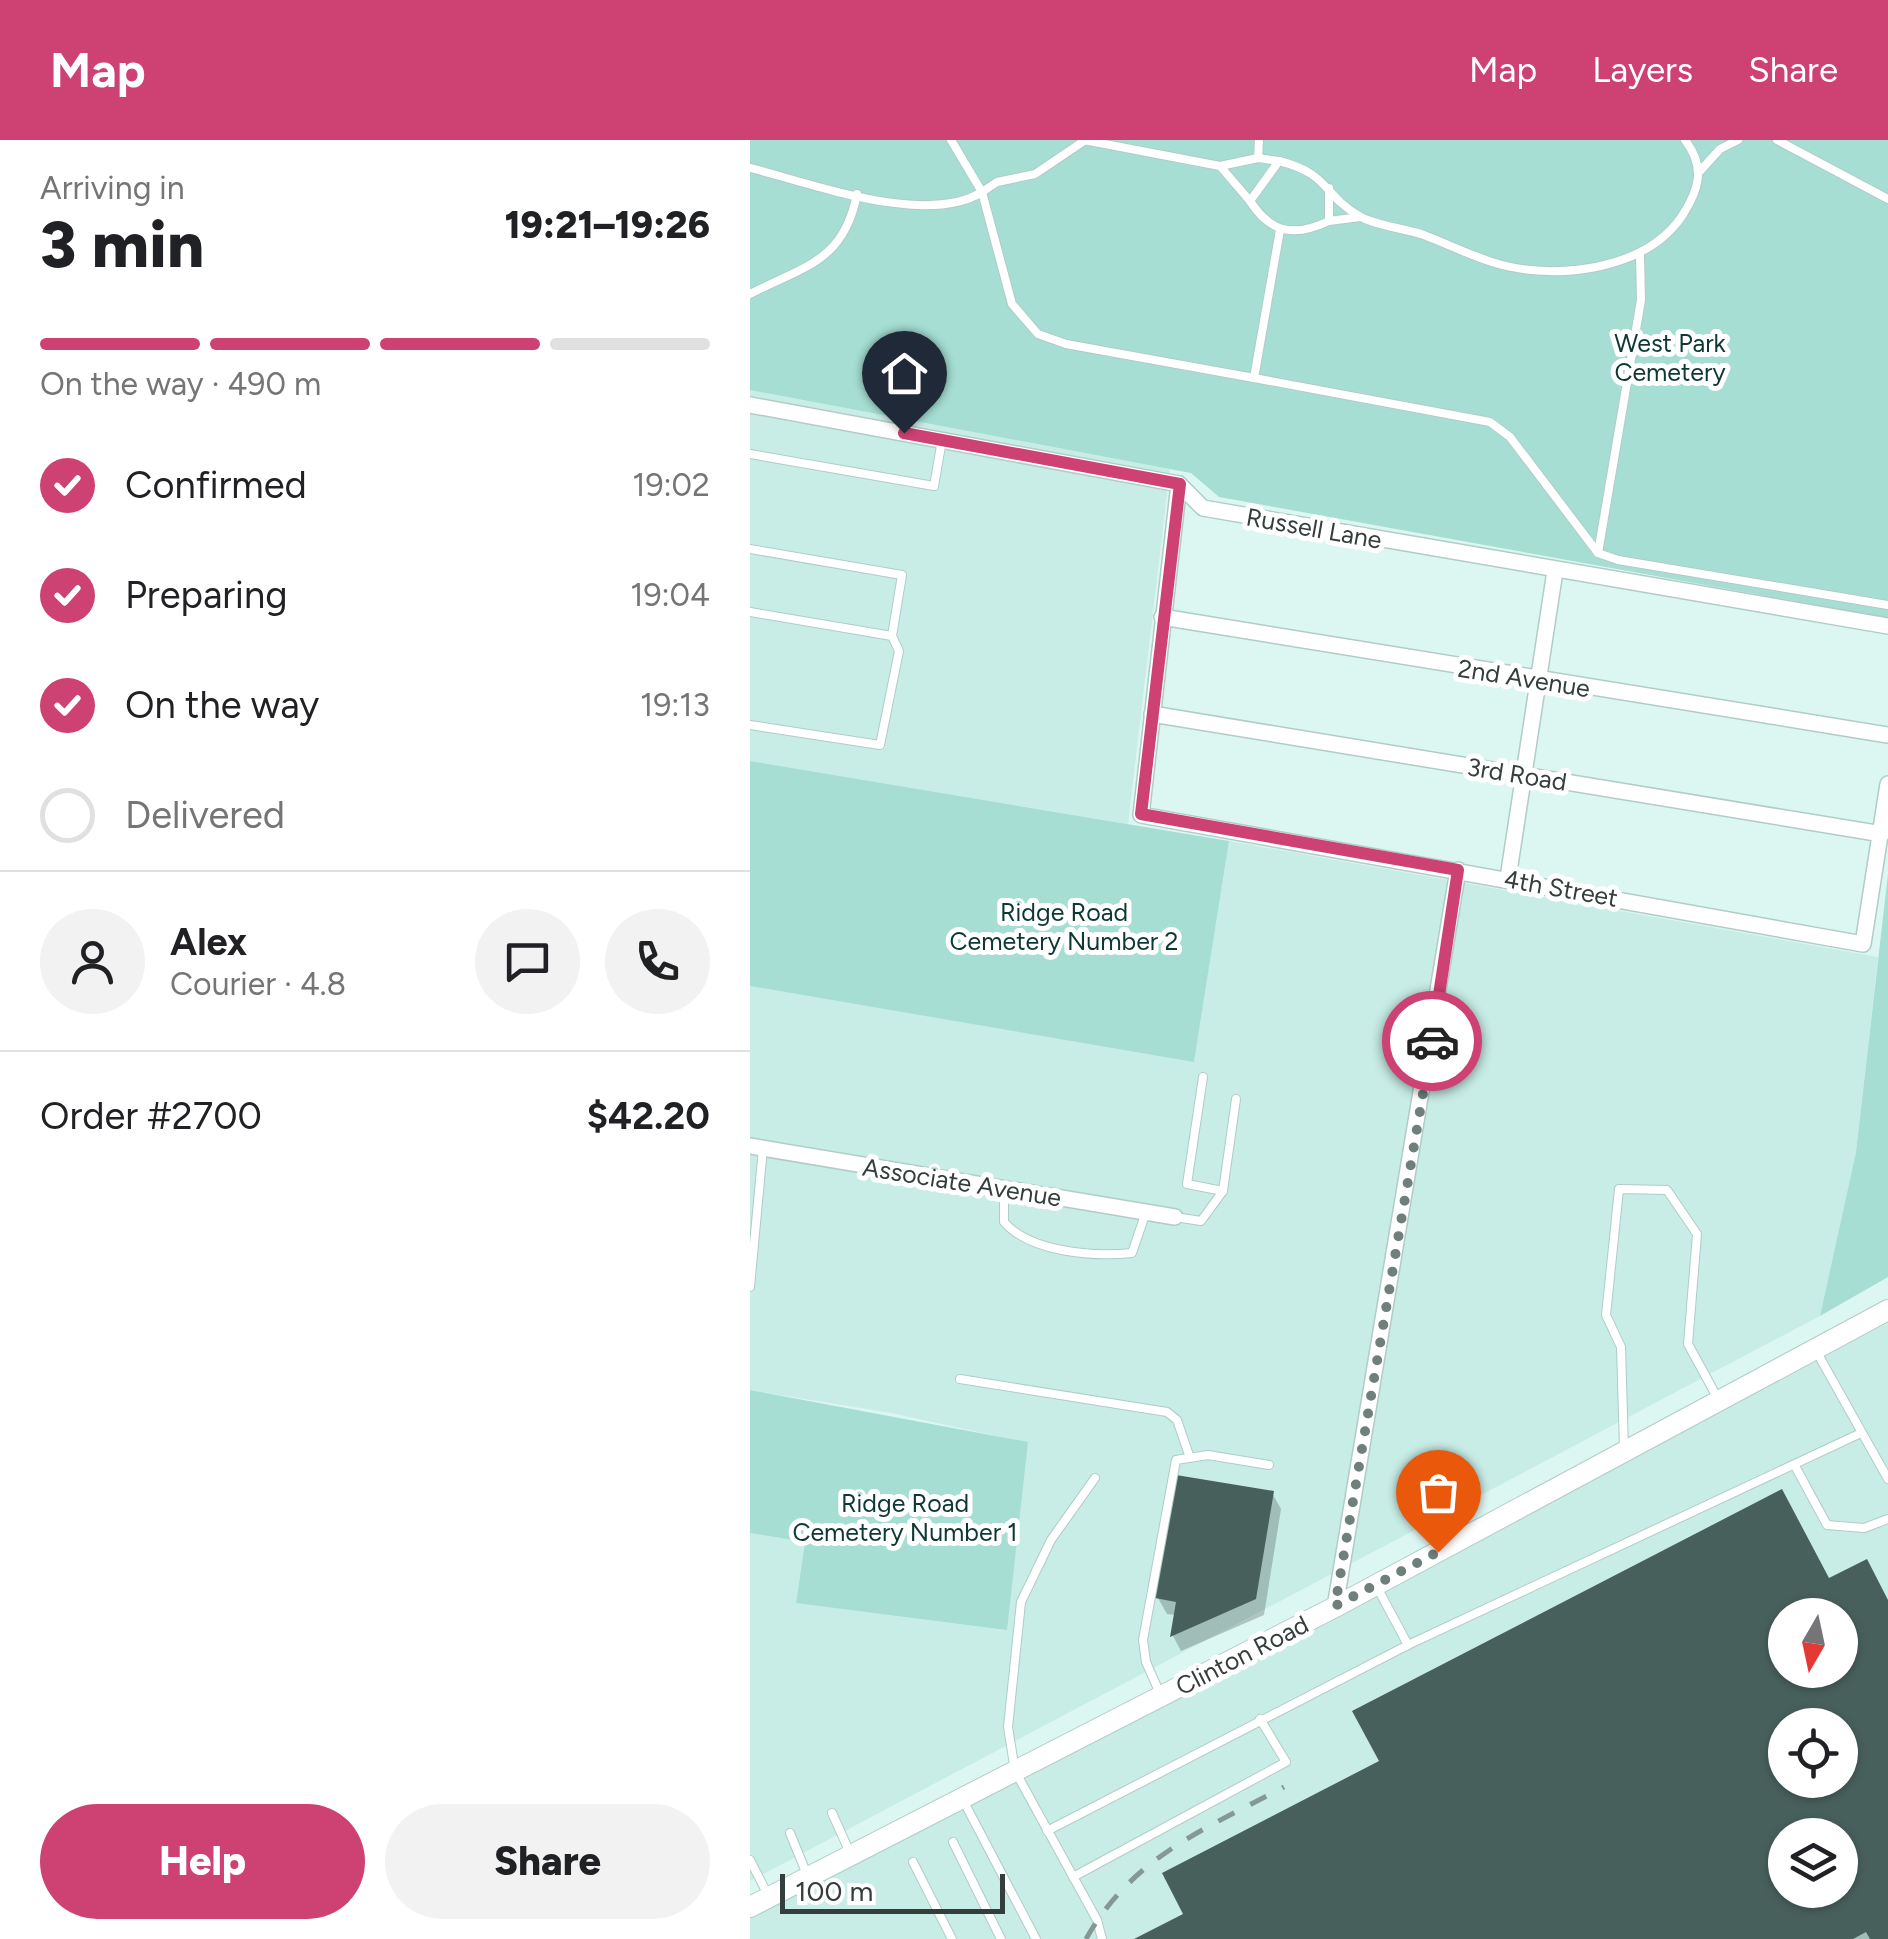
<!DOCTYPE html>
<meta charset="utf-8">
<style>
:root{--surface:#fff;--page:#f2f2f2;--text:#202124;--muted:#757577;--line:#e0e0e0;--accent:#cd4173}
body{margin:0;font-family:Figtree,sans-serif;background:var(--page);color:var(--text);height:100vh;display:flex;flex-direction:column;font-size:38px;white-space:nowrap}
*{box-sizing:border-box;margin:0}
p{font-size:32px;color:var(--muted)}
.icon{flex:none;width:55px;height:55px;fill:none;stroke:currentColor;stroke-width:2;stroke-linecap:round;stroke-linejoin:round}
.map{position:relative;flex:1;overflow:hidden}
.sheet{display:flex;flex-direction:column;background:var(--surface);width:750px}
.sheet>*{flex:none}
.needle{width:65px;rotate:189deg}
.buttons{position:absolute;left:1018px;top:1458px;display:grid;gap:20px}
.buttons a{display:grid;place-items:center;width:90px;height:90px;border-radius:50%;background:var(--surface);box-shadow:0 2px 8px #0004;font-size:50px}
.scale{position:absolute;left:30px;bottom:25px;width:225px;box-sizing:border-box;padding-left:10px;border:5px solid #343e3c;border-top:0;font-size:28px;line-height:35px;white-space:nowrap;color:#343e3c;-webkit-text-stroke:8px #fff;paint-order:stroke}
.pin{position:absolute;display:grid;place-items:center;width:85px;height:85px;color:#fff;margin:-102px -42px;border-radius:50% 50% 50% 0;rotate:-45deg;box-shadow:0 0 10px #0007}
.pin .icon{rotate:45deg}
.courier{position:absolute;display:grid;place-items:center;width:100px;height:100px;margin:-50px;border:8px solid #cd4173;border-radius:50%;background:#fff;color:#222;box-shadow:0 2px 12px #0007}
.headline em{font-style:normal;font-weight:800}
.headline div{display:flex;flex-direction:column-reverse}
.headline{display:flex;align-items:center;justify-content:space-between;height:170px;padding:0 40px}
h1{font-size:65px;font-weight:800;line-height:75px}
.bar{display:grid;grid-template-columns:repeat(4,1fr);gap:15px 10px;align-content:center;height:120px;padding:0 40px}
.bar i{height:12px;border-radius:8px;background:var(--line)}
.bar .current{background:var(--accent)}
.bar p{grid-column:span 4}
.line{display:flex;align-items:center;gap:25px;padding:0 40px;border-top:2px solid var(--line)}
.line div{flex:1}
.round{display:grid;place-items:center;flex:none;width:105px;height:105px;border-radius:52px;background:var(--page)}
ol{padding:0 40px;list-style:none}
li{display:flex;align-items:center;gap:30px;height:110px}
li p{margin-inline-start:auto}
li .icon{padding:10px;border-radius:50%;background:var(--accent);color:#fff;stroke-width:4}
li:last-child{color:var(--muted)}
li i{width:55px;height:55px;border:5px solid var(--line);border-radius:50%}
.action{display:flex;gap:20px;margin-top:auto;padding:20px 40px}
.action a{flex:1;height:115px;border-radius:60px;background:var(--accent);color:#fff;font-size:40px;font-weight:800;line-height:115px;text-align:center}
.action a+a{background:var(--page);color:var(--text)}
header{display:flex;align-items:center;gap:60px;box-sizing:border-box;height:140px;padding:0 50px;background:var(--accent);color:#fff}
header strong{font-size:48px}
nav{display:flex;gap:55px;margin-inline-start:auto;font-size:35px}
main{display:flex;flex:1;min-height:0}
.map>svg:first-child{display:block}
</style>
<header>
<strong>Map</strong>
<nav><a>Map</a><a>Layers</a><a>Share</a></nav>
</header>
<main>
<section class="sheet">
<div class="headline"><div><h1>3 min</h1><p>Arriving in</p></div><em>19:21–19:26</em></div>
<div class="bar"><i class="current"></i><i class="current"></i><i class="current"></i><i></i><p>On the way · 490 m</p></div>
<ol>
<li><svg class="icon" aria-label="check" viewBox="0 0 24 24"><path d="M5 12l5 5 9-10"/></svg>Confirmed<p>19:02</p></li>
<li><svg class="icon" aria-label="check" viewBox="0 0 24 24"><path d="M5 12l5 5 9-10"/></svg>Preparing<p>19:04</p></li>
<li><svg class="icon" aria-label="check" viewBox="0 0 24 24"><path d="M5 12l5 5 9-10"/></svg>On the way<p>19:13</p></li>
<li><i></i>Delivered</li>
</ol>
<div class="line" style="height:180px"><a class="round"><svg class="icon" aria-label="person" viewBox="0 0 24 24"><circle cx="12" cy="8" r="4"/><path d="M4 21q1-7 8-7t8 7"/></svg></a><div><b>Alex</b><p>Courier · 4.8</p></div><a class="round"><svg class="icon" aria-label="chat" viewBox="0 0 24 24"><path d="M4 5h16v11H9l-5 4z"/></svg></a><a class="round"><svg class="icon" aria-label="phone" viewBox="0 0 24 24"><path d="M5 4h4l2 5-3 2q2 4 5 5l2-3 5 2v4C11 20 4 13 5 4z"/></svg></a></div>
<div class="line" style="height:130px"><div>Order #2700</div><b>$42.20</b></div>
<div class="action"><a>Help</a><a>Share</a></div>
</section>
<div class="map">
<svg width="1138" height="1799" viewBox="0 0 1138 1799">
<rect width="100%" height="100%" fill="#dcf7f2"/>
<!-- built -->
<g fill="#c8ede6" fill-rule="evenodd">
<polygon points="0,250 420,329 378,684 0,621"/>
<polygon points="479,701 1128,817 1106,1012 1070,1176 0,1741 0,1393 55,1402 46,1462 278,1303 141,1273 0,1250 0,846 444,921"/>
<path d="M1138,1183v616h-1138v-21zM1035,1475h55v55h-55zM1035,1585h55v55h-55zM1035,1695h55v55h-55z"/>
</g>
<!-- green -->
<g fill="#a6ded4">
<polygon points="0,0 1138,0 1138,478 469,357 441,333 0,250"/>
<polygon points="0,621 479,701 444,922 0,846"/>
<polygon points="1138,734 1138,1137 1070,1176 1106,1012"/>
<polygon points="0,1250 278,1302 257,1490 46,1463 55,1402 0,1393"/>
</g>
<!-- shadow -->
<g fill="#0003" fill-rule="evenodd">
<polygon points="522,1353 531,1369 514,1475 431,1511 423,1496 426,1475 417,1474 408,1458"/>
<path d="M1116,1422l22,41v336h-748zM1035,1475h55v55h-55zM1035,1585h55v55h-55zM1035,1695h55v55h-55z"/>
</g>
<!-- building -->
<g fill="#48605c" fill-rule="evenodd">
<polygon points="426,1335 524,1351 506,1459 420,1497 426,1462 405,1458"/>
<path d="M1032,1349l47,89 38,-19 21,41v339h-18l-4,-7 -13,7h-719l49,-25 -21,-41 217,-112 -27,-50zM1035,1475h55v55h-55zM1035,1585h55v55h-55zM1035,1695h55v55h-55z"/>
</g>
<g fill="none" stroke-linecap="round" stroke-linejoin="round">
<defs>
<g id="service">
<polyline points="334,0 470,26"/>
<polyline points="1027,0 1138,59"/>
<polyline points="334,1 285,34 247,42 232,52 262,164 288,194 316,204 504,238 530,90"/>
<polyline points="508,18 509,0"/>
<path d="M0,28c61,15 176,59 232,24l-31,-52"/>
<polyline points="950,31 970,9 988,0"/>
<path d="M579,48v33c-34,16 -58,13 -79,-20l29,-40c51,13 43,33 80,55 17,10 45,12 65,19 26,10 51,23 78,30 59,15 144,4 180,-49 17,-26 24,-49 3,-76"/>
<polyline points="500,61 470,26 508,18 529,21"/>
<polyline points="579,81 610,77"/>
<path d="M0,154c55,-28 94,-33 107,-100"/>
<polyline points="504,238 740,282 760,297 848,413 891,160 890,115"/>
<polyline points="0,314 184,346 192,300"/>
<polyline points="0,409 152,435 142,496 0,472"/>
<polyline points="848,413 868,420 1138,465"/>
<polyline points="0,585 130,605 149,511 142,496"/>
<polyline points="453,937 437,1044 473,1051"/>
<path d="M254,1049v33c26,30 89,35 128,31l14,-41"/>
<polyline points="425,1077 451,1081 473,1051 486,959"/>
<polyline points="0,1147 13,1008"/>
<polyline points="1065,1209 1138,1339"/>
<polyline points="210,1239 417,1272 427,1280 439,1315"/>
<polyline points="874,1309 871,1207 856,1175 869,1049 917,1050 947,1094 938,1204 967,1257"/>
<polyline points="1045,1326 1077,1385 1114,1388 1138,1379"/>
<polyline points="345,1338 301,1400 271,1462 258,1587 265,1631 347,1780 352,1799"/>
<polyline points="628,1449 658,1505"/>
<polyline points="411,1556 396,1522 393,1500 426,1320 458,1315 519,1325"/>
<polyline points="214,1662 286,1799"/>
<polyline points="82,1673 101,1715"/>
<polyline points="297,1691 658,1505 1111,1293"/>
<polyline points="40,1693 58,1737"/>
<polyline points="203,1702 251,1799"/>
<polyline points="0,1720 19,1757"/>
<polyline points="163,1722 202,1799"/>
<polyline points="323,1737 536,1622 510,1579"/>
</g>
<g id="minor">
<polyline points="0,265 429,344 453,368 1138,486"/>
<polyline points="429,344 391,675 1113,804 1138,644"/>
<polyline points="412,477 1138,595"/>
<polyline points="402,574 1132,694"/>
<polyline points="758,738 805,431"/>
<polyline points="0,1006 425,1077"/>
<polyline points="585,1467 708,730"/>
</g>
<polyline id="tertiary" points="0,1767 585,1467 1138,1170"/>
</defs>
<!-- service casing -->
<use href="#service" stroke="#b1ccc7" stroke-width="10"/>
<!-- minor casing -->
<use href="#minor" stroke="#b1ccc7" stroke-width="18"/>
<!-- tertiary casing -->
<use href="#tertiary" stroke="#b1ccc7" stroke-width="22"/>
<!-- service -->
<use href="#service" stroke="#fff" stroke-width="8"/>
<!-- minor -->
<use href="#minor" stroke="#fff" stroke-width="15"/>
<!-- tertiary -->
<use href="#tertiary" stroke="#fff" stroke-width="20"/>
<!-- rail -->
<path stroke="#869895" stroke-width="5" stroke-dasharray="18 18" stroke-linecap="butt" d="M336,1799c46,-82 119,-110 198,-152"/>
</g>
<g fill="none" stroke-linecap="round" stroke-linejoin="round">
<!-- done -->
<polyline stroke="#6f7f7c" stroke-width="10" stroke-dasharray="0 18" points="682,901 585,1466 688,1412"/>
<!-- route -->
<polyline stroke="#cd4173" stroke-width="12" points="154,293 430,344 391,674 708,730 682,901"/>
</g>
<g text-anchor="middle" stroke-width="10" stroke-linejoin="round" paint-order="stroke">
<!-- park labels -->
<g font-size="25" fill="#0e3833" stroke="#fff">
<text x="920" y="212">West Park<tspan x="920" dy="29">Cemetery</tspan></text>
<text x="314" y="781">Ridge Road<tspan x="314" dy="29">Cemetery Number 2</tspan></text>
<text x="155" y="1372">Ridge Road<tspan x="155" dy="29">Cemetery Number 1</tspan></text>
</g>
<!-- street labels -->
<g font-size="25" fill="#343e3c" stroke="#fff">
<text transform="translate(564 388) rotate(10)" y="9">Russell Lane</text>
<text transform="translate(774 538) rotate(9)" y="9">2nd Avenue</text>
<text transform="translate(767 634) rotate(9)" y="9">3rd Road</text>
<text transform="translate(811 748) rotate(10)" y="9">4th Street</text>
<text transform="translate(212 1042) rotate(9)" y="9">Associate Avenue</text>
<text transform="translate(492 1515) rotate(-27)" y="9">Clinton Road</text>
</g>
</g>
</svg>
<div class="buttons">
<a><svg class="needle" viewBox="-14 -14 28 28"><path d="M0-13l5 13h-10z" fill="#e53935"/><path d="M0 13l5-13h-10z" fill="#757577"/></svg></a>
<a><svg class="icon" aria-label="locate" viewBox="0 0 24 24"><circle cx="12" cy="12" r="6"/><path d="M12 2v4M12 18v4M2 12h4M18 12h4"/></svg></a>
<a><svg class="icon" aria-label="layers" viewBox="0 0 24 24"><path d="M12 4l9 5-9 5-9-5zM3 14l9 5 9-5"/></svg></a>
</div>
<div class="scale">100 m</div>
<div class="pin" style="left:688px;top:1412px;background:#ea580c"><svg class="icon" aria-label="bag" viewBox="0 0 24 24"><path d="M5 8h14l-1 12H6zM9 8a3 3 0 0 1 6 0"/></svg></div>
<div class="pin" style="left:154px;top:293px;background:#1f2937"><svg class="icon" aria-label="home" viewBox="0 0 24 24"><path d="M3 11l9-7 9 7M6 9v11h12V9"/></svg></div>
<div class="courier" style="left:682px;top:901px"><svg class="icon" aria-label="car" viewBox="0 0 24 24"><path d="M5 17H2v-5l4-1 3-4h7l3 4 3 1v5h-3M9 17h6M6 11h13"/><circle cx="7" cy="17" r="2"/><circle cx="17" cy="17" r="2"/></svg></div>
</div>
</main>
